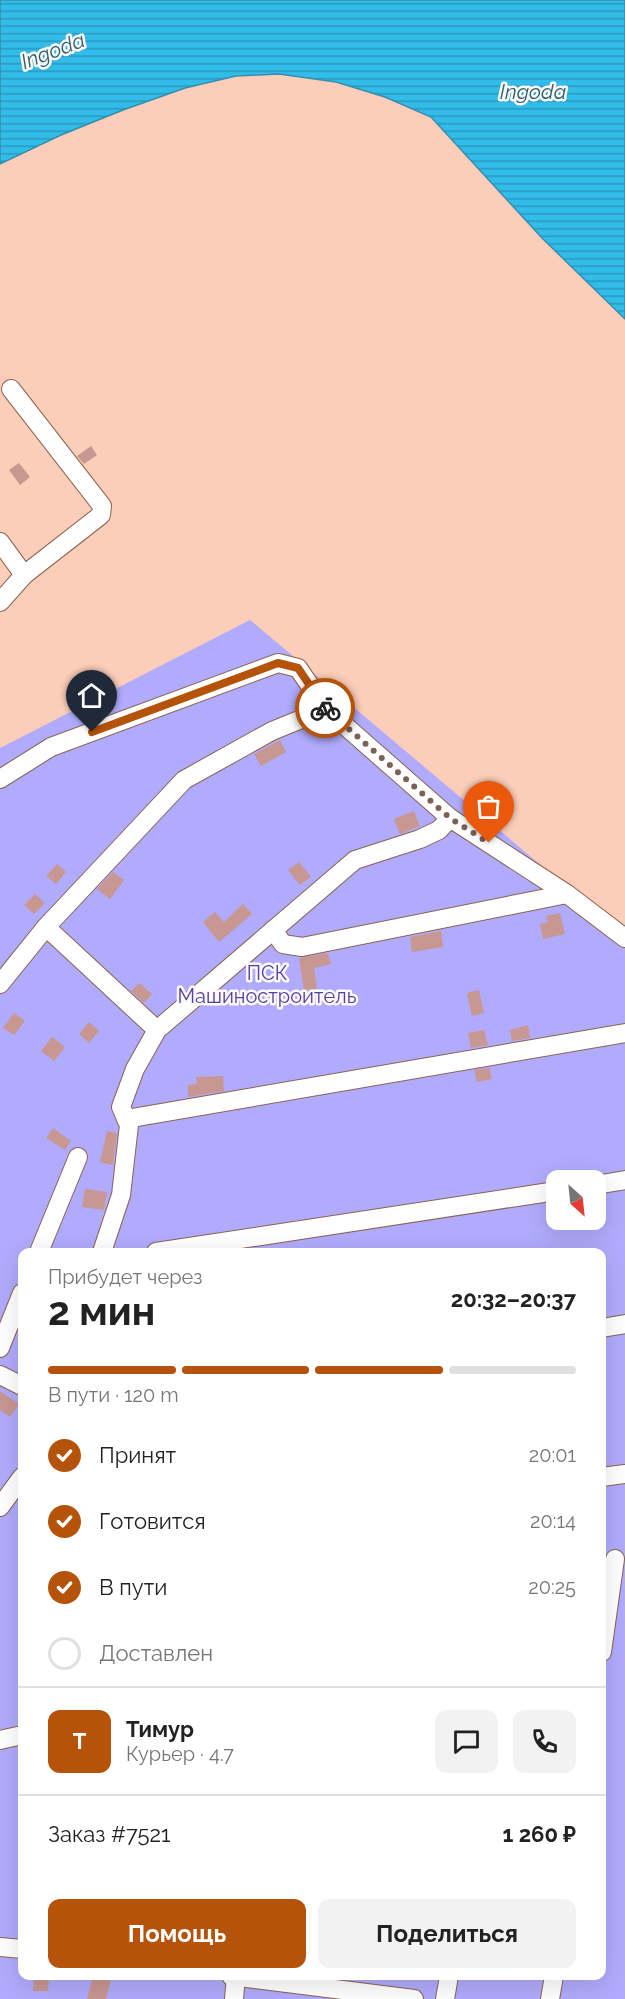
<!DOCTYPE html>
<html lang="ru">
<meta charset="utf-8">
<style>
:root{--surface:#fff;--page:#f2f2f2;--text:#222;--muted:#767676;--line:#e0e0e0;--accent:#b45309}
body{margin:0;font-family:Raleway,sans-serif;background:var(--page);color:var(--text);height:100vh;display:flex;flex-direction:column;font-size:22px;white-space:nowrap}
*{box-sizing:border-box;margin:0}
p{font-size:20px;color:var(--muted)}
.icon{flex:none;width:33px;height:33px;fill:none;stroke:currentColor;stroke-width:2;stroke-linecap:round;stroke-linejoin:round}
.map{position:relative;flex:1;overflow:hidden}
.panel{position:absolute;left:18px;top:1248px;width:588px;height:732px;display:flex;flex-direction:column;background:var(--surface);border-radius:12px;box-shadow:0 6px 24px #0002}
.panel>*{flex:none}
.needle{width:39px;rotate:153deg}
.tools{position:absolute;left:546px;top:1170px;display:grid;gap:12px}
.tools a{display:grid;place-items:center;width:60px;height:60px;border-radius:12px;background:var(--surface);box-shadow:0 6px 24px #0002;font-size:30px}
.pin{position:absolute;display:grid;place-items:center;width:51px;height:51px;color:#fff;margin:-62px -26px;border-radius:50% 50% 50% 0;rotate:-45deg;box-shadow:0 0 6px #0007}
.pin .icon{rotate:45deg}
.courier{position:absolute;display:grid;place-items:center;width:60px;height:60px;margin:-30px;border:4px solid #b45309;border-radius:50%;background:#fff;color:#222;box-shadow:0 2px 8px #0007}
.headline em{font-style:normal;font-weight:700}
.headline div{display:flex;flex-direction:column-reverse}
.headline{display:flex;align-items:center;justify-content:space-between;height:102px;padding:0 30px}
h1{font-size:39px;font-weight:700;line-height:45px}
.bar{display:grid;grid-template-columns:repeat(4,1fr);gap:9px 6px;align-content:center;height:72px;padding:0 30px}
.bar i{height:8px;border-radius:4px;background:var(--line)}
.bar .selected{background:var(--accent)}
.bar p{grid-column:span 4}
.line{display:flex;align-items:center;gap:15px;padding:0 30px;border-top:2px solid var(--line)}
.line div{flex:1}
.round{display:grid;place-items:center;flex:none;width:63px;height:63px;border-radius:12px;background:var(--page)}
ol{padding:0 30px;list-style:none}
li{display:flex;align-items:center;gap:18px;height:66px}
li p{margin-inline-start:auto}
li .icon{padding:6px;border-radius:50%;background:var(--accent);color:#fff;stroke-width:4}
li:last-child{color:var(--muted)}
li i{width:33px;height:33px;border:3px solid var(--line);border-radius:50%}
.primary-button{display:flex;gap:12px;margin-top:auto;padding:12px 30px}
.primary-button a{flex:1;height:69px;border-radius:12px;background:var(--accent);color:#fff;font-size:24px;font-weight:700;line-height:69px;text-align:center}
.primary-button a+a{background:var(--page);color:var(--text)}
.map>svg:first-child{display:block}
</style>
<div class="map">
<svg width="625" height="1999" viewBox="0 0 625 1999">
<defs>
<pattern id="water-rules" width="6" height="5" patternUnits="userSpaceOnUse" patternTransform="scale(1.5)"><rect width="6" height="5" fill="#32bcea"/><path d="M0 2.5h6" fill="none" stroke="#2b99bd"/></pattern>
</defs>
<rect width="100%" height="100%" fill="#fccdb8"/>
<!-- garden -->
<path fill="#b0abfc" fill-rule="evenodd" d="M250,620l375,316v1063h-625v-1251zM556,1180h40v40h-40zM22,1252h580v724h-580z"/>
<!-- water -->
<polygon fill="url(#water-rules)" stroke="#348fad" stroke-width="1.5" points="0,0 625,0 625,319 542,238 431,117 385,97 336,82 279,74 236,76 185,88 123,110 61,135 0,164"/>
<!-- building -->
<g fill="#c89792">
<polygon points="91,446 97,455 84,464 77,456"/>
<polygon points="19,463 30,477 20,485 9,470"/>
<polygon points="280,740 286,752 261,766 254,754"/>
<polygon points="414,811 420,826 400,834 394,819"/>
<polygon points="299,862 311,877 300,885 288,870"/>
<polygon points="57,864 66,872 56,884 46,876"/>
<polygon points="113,872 124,880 110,899 97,889"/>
<polygon points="35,894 45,903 34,914 24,905"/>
<polygon points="243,904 252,914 219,942 203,922 215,912 224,922"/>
<polygon points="560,913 565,934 543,939 540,924 548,922 546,916"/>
<polygon points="441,931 443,947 412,952 410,937"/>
<polygon points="328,953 331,964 314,968 317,989 304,991 299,958"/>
<polygon points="139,983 152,994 144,1003 131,991"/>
<polygon points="479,990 484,1013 472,1016 467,993"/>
<polygon points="14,1013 25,1021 14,1035 3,1028"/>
<polygon points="89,1022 99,1031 89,1043 79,1034"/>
<polygon points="528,1025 530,1038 512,1041 510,1030"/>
<polygon points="484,1030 488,1045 471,1048 468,1033"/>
<polygon points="52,1037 65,1047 54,1061 41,1051"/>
<polygon points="489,1068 492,1079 477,1082 474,1070"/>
<polygon points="223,1076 224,1091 188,1097 188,1085 197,1084 196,1077"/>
<polygon points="53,1128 71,1141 65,1150 46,1138"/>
<polygon points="107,1131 117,1133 113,1165 100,1162"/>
<polygon points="85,1189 107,1192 104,1210 82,1207"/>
<polygon points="0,1391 19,1404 10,1417 0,1410"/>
<polygon points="34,1976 49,1976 48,1991 33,1991"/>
<polygon points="93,1976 112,1976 106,1999 87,1999"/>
</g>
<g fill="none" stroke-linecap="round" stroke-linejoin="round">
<defs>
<g id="minor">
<polyline points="0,542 24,575"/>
<polyline points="0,602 24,575 101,515 102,506 11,389"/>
<polyline points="0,779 51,747 278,663 298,668 326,709 450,818"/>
<polyline points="46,927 157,1030"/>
<polyline points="273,930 283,944 302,947 567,894"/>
<polyline points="0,984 46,927 184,780 272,731 326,709"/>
<polyline points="126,1119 625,1033"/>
<polyline points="596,1185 625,1180"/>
<polyline points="39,1252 78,1157"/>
<polyline points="102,1252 121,1195 129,1125 121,1107 135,1069 157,1030 355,860 420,839 439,830 450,818 567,894 625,938"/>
<polyline points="156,1252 556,1191"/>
<polyline points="602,1328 625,1324"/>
<polyline points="0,1348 22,1293"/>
<polyline points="0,1375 22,1386"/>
<polyline points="602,1477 625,1474"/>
<polyline points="0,1507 22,1477"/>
<polyline points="602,1652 615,1559"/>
<polyline points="0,1740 22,1735"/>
<polyline points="0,1947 22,1949"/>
<polyline points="231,1976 414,1999"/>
<polyline points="234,1999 236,1976"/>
<polyline points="445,1999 449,1976"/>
<polyline points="550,1999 554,1976"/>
</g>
</defs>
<!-- minor casing -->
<use href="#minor" stroke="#8b6350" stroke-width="20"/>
<!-- minor -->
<use href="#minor" stroke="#fff" stroke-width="18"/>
</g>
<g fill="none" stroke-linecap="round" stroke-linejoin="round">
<!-- done -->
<polyline stroke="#7d6155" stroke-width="6" stroke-dasharray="0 10.8" points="325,708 450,818 489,843"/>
<!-- route -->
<polyline stroke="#b45309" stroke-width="8" points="92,732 278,663 298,668 325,708"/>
</g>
<g text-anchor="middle" stroke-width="5" stroke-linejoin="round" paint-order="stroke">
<!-- park labels -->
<g font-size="20" fill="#5240a8" stroke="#fdf9f6">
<text x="267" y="980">ПСК<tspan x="267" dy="23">Машиностроитель</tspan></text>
</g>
<!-- water labels -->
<g font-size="21" font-style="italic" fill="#2b5f73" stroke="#fdf9f6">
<text transform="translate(53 51) rotate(-21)" y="7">Ingoda</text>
<text x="533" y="99">Ingoda</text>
</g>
</g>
</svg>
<div class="tools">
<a><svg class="needle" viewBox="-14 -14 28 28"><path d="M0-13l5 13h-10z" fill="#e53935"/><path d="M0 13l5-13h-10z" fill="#767676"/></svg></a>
</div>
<div class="pin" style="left:489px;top:843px;background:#ea580c"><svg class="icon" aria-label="bag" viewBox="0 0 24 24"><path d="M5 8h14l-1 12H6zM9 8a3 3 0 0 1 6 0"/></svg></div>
<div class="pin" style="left:92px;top:732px;background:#1f2937"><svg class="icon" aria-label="home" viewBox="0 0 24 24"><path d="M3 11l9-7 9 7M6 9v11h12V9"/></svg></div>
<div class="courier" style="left:325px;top:708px"><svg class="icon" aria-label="bike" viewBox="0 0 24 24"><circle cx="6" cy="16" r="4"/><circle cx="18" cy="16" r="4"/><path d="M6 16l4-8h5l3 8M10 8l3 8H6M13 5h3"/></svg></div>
<section class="panel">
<div class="headline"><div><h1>2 мин</h1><p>Прибудет через</p></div><em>20:32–20:37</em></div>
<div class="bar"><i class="selected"></i><i class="selected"></i><i class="selected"></i><i></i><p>В пути · 120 m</p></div>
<ol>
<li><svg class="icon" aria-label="check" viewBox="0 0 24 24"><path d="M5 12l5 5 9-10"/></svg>Принят<p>20:01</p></li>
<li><svg class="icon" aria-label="check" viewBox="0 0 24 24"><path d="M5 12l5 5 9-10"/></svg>Готовится<p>20:14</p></li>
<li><svg class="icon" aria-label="check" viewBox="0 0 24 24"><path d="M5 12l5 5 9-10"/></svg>В пути<p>20:25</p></li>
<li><i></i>Доставлен</li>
</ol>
<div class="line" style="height:108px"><b class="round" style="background:var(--accent);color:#fff">Т</b><div><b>Тимур</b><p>Курьер · 4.7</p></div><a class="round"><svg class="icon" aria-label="chat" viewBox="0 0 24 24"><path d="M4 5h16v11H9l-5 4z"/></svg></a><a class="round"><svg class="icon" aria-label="phone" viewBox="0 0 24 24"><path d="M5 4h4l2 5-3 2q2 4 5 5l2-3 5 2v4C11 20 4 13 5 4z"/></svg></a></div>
<div class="line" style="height:78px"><div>Заказ #7521</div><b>1 260 ₽</b></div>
<div class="primary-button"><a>Помощь</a><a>Поделиться</a></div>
</section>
</div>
